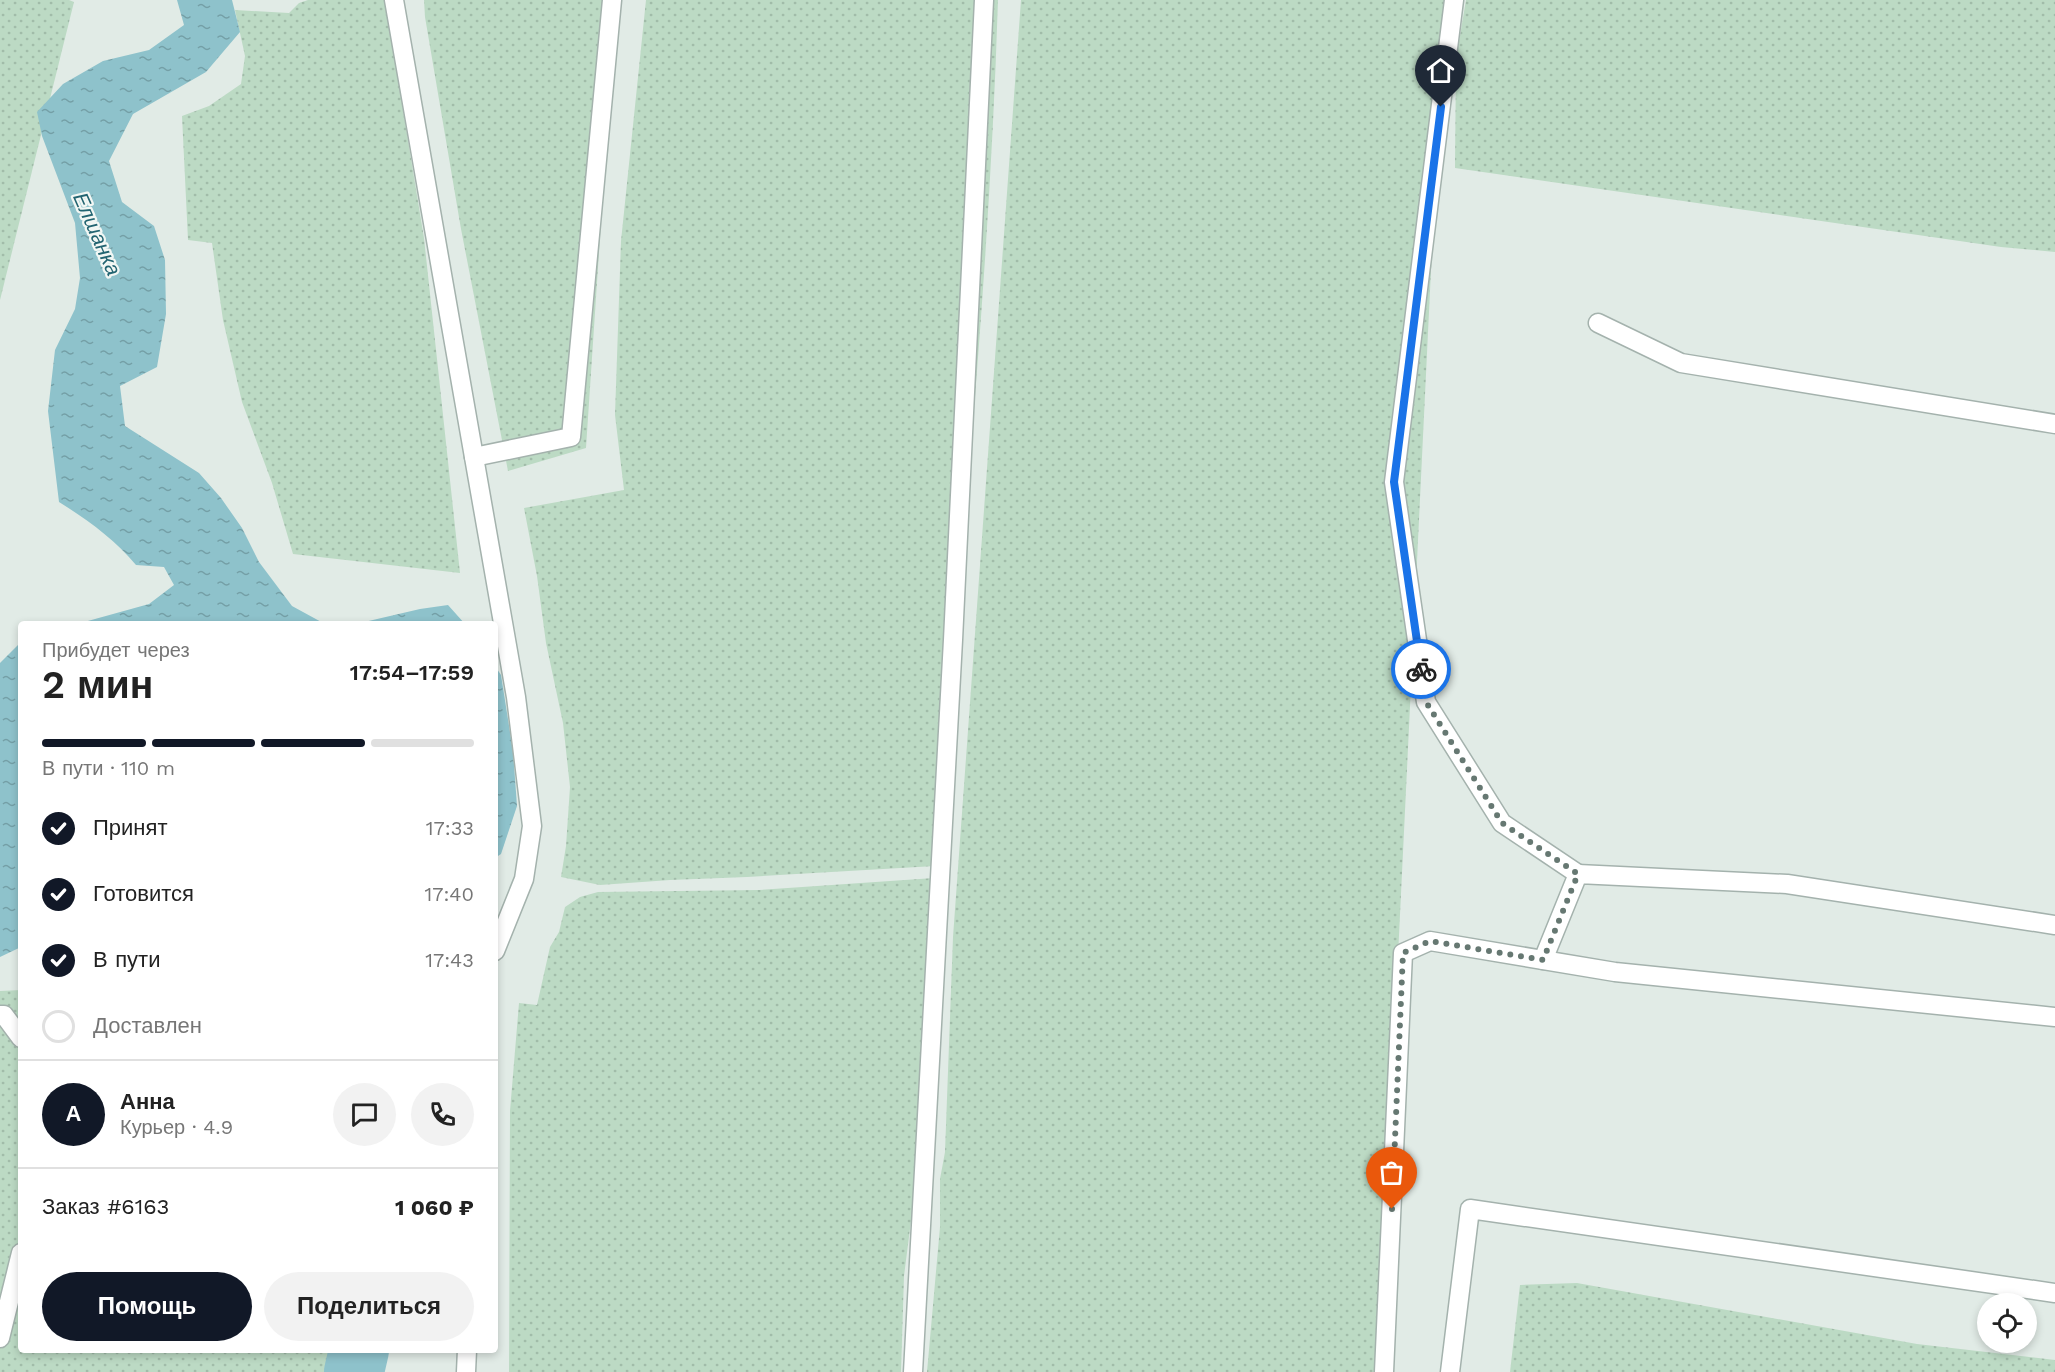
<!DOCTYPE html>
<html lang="ru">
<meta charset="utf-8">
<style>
:root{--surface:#fff;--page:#f2f2f2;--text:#222;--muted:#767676;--line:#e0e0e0;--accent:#111827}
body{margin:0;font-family:"Work Sans",sans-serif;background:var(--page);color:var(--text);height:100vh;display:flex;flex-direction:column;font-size:22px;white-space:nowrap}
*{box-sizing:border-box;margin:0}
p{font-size:20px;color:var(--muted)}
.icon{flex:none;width:33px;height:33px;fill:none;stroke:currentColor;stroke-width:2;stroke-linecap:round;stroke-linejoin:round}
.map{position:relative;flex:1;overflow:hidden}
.details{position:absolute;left:18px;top:621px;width:480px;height:732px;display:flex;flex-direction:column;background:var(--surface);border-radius:6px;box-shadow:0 3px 9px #0003}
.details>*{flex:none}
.fabs{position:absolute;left:1977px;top:1293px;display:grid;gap:12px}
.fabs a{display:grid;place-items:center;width:60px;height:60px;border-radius:50%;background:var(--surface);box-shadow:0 3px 9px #0003;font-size:30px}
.pin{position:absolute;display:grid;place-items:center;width:51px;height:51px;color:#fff;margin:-62px -26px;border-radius:50% 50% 50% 0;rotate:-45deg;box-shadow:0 0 6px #0007}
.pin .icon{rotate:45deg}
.courier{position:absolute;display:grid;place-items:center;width:60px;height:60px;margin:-30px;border:4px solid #1a73e8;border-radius:50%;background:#fff;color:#222;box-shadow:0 2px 8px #0007}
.summary em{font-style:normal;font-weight:600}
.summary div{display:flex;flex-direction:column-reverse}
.summary{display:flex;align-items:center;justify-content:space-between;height:102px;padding:0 24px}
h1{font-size:39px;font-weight:600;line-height:45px}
.bar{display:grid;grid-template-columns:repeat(4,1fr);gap:9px 6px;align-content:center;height:72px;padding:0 24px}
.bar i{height:8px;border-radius:4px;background:var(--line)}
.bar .active{background:var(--accent)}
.bar p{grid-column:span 4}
.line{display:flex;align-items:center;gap:15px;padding:0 24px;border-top:2px solid var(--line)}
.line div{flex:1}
.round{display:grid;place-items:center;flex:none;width:63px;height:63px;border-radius:32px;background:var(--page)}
ol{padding:0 24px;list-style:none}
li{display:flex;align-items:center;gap:18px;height:66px}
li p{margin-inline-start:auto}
li .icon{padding:6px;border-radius:50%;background:var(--accent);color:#fff;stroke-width:4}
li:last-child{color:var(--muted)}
li i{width:33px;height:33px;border:3px solid var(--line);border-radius:50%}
.primary-button{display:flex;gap:12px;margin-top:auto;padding:12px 24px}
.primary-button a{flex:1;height:69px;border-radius:36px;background:var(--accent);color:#fff;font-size:24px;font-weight:600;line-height:69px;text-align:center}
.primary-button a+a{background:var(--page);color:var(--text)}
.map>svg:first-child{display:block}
</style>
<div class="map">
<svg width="2055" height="1372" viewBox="0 0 2055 1372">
<defs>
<pattern id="park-dots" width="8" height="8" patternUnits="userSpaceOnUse" patternTransform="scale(1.5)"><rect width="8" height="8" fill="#bcdac4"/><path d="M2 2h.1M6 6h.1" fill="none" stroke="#a1bca9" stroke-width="1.8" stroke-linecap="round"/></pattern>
<pattern id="water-ripples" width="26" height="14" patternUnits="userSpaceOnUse" patternTransform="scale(1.5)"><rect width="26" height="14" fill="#8ec2cb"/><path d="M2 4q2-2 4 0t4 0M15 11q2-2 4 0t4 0" fill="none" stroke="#749fa6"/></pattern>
</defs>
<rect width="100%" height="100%" fill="#e1ebe6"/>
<!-- park -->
<g fill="url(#park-dots)">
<polygon points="0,0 69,0 74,2 0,300"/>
<polygon points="308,0 385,0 424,238 460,573 293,554 272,483 242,402 223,320 212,243 188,240 182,116 209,106 241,84 245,56 235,10 289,13 299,3"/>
<polygon points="424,0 620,0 610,87 586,448 508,471 461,229 425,17"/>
<path d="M646,0h352c-9,289 -39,578 -63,866l-188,11 -77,3 -70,5 -39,-8 5,-31 4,-59 -7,-64 -17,-80 -9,-67 -13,-68 100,-18 -9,-75 6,-174z"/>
<polygon points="1021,0 1444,0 1378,1372 927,1372 940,1227 940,1179 945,1152 953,937"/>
<polygon points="1466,0 2055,0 2055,252 2001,247 1455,168 1456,59"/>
<polygon points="934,878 921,1121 915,1149 917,1174 904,1276 901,1372 509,1372 510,1111 519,1003 537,1005 550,947 559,932 565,907 580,897 598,892 759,890"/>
<polygon points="21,990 21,1350 347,1350 348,1372 0,1372 0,991"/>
<polygon points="1577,1283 1917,1344 2055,1360 2055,1372 1510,1372 1520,1285"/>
</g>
<!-- water -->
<g fill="url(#water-ripples)">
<path d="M177,0h55l8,32 -34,40 -73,42 -24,47 13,41 32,24 11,34 1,54 -9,53 -37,19 5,40 74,47 22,25 21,30 17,34 33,44 33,18h-248l72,-20 25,-19 -10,-18 -28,-2c-22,-26 -48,-45 -77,-63l-11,-91 7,-61 20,-41 5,-31 -5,-55 -33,-87 -5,-24 26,-28 40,-23 46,-11 35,-25z"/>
<polygon points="448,605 465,624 329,624 360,623 420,609"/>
<polygon points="21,642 21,947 0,957 0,663"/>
<polygon points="495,666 501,675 513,751 517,806 501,854 495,858"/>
</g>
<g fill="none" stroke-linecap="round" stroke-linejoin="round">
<!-- river -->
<polyline stroke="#8ec2cb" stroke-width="60" points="354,1372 359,1350"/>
<defs>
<g id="service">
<polyline points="394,0 516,697 532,826 524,879 495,951"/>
<polyline points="1454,0 1394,482 1426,702 1502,823 1578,874"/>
<polyline points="1598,323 1681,363 2055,424"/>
<polyline points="474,457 571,437 612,0"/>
<polyline points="1543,960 1578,874 1787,884 2055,925"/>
<polyline points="0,1015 4,1015 21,1038"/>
<polyline points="0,1338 21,1253"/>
<polyline points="466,1372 467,1350"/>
<polyline points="913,1372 953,640 984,0"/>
<polyline points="1384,1372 1403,953 1430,941 1615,972 2055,1017"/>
<polyline points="1450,1372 1470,1209 2055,1293"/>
</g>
</defs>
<!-- service casing -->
<use href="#service" stroke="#a4b2ad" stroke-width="21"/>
<!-- service -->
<use href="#service" stroke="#fff" stroke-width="18"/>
</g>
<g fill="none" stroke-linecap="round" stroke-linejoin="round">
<!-- done -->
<polyline stroke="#667872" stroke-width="6" stroke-dasharray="0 10.8" points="1392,1209 1403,953 1430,941 1543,960 1578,874 1502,823 1426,702 1421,669"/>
<!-- route -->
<polyline stroke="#1a73e8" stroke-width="8" points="1421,669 1394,482 1441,107"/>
</g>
<g text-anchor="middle" stroke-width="4.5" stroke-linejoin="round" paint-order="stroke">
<!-- water labels -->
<g font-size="21" font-style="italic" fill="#226471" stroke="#f2f7f4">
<text transform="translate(97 234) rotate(66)" y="7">Елшанка</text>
</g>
</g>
</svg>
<div class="fabs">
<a><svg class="icon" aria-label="locate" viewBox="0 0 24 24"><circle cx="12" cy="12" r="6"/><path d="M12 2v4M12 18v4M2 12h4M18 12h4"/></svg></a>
</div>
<div class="pin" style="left:1392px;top:1209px;background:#ea580c"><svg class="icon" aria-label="bag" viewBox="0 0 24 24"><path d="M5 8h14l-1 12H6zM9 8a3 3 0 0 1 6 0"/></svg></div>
<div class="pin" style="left:1441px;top:107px;background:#1f2937"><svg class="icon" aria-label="home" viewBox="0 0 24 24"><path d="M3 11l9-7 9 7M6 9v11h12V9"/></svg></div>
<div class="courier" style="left:1421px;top:669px"><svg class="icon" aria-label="bike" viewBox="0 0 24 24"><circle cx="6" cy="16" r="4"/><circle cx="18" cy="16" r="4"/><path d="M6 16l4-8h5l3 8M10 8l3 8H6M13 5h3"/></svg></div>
<section class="details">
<div class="summary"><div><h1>2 мин</h1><p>Прибудет через</p></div><em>17:54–17:59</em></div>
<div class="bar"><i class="active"></i><i class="active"></i><i class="active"></i><i></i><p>В пути · 110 m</p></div>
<ol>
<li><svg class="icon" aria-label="check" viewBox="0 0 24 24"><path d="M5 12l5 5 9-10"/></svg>Принят<p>17:33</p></li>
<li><svg class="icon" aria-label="check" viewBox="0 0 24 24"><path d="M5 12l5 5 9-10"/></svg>Готовится<p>17:40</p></li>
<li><svg class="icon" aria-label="check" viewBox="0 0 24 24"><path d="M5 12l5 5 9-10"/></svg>В пути<p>17:43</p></li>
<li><i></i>Доставлен</li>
</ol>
<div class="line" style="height:108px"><b class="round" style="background:var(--accent);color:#fff">А</b><div><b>Анна</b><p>Курьер · 4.9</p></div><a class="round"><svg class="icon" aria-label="chat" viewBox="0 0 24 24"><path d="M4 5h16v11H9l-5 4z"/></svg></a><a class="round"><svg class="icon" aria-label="phone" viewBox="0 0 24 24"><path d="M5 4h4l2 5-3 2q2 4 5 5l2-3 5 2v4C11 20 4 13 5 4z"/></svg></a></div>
<div class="line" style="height:78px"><div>Заказ #6163</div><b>1 060 ₽</b></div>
<div class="primary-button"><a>Помощь</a><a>Поделиться</a></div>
</section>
</div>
